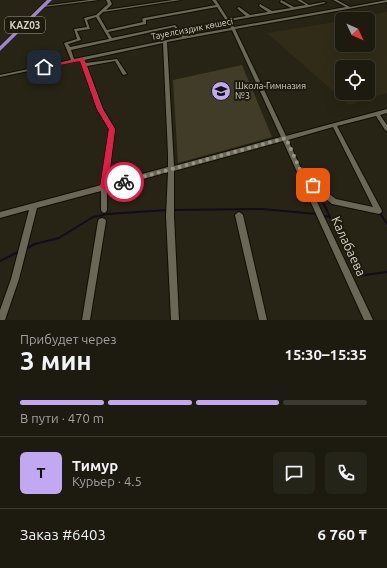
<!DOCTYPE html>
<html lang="ru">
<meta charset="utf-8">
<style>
:root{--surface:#1d1b10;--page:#252419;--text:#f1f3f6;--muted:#a0a19f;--line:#3b3930;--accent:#c2a7f2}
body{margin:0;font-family:Ubuntu,sans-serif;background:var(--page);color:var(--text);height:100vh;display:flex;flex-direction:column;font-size:15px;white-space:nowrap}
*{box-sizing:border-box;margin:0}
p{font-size:13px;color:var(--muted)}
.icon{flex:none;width:22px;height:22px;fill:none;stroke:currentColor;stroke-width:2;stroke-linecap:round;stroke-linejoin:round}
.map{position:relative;height:320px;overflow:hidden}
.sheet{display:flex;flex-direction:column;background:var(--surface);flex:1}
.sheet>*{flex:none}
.needle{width:26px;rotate:134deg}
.tools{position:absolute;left:335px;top:12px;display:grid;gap:8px}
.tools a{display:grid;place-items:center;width:40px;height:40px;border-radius:6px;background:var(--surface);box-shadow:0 4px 16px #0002,0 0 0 1px var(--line);font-size:20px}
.pin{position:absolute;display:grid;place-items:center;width:34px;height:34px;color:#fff;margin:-17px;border-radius:8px;box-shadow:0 2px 6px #0006}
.courier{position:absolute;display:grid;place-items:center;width:40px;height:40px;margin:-20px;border:3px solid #e11d48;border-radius:50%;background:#fff;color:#222;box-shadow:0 1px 5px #0007}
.headline em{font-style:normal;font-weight:700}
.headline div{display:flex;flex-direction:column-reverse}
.headline{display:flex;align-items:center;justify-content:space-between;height:68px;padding:0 20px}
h1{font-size:26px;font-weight:700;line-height:30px}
.bar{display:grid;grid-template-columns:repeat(4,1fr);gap:6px 4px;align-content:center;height:48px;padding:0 20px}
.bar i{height:5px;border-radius:3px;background:var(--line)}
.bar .on{background:var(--accent)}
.bar p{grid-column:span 4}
.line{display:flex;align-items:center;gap:10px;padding:0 20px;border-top:1px solid var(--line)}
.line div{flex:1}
.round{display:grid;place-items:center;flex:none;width:42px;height:42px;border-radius:6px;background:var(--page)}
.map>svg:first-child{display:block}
</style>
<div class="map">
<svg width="387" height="320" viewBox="0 0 387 320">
<rect width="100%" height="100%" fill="#272415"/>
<!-- built -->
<path fill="#312c18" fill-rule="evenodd" d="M387,12v81l-38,12 -82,-72 75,-12v24h26v-26h-15zM342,67h26v26h-26z"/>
<!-- green -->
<polygon fill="#413c28" points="242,65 272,137 178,163 173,80"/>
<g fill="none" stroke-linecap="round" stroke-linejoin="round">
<!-- stream-far1 -->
<g stroke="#130b1f" stroke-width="1.5">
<polyline points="319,194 324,205"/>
<polyline points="320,195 327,200"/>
<polyline points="334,204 340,205"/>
</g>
<!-- stream -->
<g stroke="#130b1f" stroke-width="2">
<polyline points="324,204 357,276 387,272"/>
<polyline points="336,204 355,209"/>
<polyline points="173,210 262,209 317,214"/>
<polyline points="380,213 387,224"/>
<polyline points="323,216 330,217"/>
<polyline points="27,248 35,244 59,238 93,217 108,214 167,210"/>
<polyline points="0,261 20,251"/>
</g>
<defs>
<g id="minor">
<polygon points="89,0 99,0 44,7 42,6"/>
<path d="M106,0h4l2,4 -6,6 67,-10h8l-78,12 -4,4 8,14 36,-8 -1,-3 2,-1 72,-13 -4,-5h4l12,19 18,-3 -8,-7 -1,-1 2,-1 11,8 18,-3 -9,-6 1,-2 12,7 19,-3 -11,-6 1,-2 13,7 12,-2 -9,-5h4l8,5 15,-3 2,1 -17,4 -80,14 5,6 112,-20 -13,-7h4l13,7 37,-7v2l-152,27 51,107 101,-27v4l-7,2 7,10v6l-2,-1 -9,-14 -39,10 44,83 1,2 -1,2 -2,1 -47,-10 -23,-19 64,135h-9l-81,-179 -109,30v45l5,104h-8l-5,-104 2,-44 -61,17v21l-1,2 -2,1 -2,-1 -1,-2v-19l-64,17 -18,71 -14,41h-5v-10l11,-31 18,-69 -29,8v-6l101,-27 8,-56 -12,-20 -17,-49 -80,17v-2l71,-15 -7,-17 13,-4 -3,-10 13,-2 -3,-9 12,-3 12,-11zM217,7l14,21 -46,8 -10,-11 -63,13 -4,-6 38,-8v-4zM96,17l13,22 -39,8 -2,-3 13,-4 -4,-9 13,-2 -3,-9zM174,27l8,10 -108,22 -3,-9zM232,30l49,107 -107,29 -7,-124zM163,43l5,112v12l-60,16 7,-54 -12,-20 -16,-43 28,-5 8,14 4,-1 -10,-15 -31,4 -2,-3zM333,127l40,80 -37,-8 -32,-24 -16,-35z"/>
<polygon points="239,212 241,213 243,215 267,320 259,320 235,215 237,213"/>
<polygon points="102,218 105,219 106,221 90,320 82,320 98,221 99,219"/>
</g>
<polygon id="highway" points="47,0 52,0 0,51 0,46"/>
</defs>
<!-- minor casing -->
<use href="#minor" stroke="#100d02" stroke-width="2"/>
<!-- highway casing -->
<use href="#highway" stroke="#100d02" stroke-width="1"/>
<!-- minor -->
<use href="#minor" fill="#6b6756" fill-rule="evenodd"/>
<!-- highway -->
<use href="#highway" fill="#9f84ce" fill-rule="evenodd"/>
</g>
<!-- route -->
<polygon fill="#e11d48" points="82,58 84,59 102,109 115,129 108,183 124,179 127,182 126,184 104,190 100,187 109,129 97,109 80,61 44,68 42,67"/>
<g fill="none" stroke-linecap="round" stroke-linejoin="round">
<!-- done -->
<polyline stroke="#97958a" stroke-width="4" stroke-dasharray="0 7.2" points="124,182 286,138 303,176 313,185"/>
</g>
<!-- icons -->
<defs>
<symbol id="school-disc" viewBox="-11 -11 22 22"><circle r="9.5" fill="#c2a7f2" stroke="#1e1a0c"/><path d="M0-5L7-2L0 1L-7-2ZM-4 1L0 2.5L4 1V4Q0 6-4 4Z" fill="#111"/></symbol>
</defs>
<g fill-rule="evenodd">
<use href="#school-disc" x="210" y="80" width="22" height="22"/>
</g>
<g text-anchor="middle" stroke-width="4" stroke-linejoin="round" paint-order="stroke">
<!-- far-street labels -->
<g font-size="9" fill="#d4d2c9" stroke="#1e1a0c">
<text transform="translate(192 29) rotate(-11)" y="3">Тауелсиздик көшесі</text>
</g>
<!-- far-poi labels -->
<g font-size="9" fill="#d4d2c9" stroke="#1e1a0c" text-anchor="start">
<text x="235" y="89">Школа-Гимназия<tspan x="235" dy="10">№3</tspan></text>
</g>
<!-- shield labels -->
<rect fill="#1e1a0c" stroke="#9d9b90" stroke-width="1" x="5" y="17" width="40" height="16" rx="3"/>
<g font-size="10" font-weight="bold" fill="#d4d2c9">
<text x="25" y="29">KАZ03</text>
</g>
<!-- near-street labels -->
<g font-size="13" fill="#d4d2c9" stroke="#1e1a0c">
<text transform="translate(349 246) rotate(65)" y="5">Калабаева</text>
</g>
</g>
</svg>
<div class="tools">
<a><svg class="needle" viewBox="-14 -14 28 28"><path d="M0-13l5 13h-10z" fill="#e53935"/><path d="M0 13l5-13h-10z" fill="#a0a19f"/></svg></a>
<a><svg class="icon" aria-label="locate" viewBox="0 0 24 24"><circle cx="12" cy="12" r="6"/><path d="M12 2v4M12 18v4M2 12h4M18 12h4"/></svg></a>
</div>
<div class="pin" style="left:313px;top:185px;background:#ea580c"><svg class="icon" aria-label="bag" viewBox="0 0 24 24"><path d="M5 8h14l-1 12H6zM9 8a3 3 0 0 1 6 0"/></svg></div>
<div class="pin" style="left:44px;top:67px;background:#1f2937"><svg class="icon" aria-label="home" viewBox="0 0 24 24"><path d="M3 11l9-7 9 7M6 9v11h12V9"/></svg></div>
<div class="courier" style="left:124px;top:182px"><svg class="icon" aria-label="bike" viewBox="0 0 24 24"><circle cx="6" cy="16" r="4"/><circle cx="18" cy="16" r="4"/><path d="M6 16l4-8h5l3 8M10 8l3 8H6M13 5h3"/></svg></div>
</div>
<section class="sheet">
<div class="headline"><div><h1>3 мин</h1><p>Прибудет через</p></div><em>15:30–15:35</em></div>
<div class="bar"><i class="on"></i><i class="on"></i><i class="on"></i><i></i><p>В пути · 470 m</p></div>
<div class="line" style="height:72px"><b class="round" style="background:var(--accent);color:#111">Т</b><div><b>Тимур</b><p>Курьер · 4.5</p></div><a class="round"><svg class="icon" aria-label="chat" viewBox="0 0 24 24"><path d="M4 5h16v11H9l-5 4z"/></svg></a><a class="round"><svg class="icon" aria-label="phone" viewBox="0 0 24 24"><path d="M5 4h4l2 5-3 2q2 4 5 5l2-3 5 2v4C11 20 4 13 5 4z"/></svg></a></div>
<div class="line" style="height:52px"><div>Заказ #6403</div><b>6 760 ₸</b></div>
</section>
